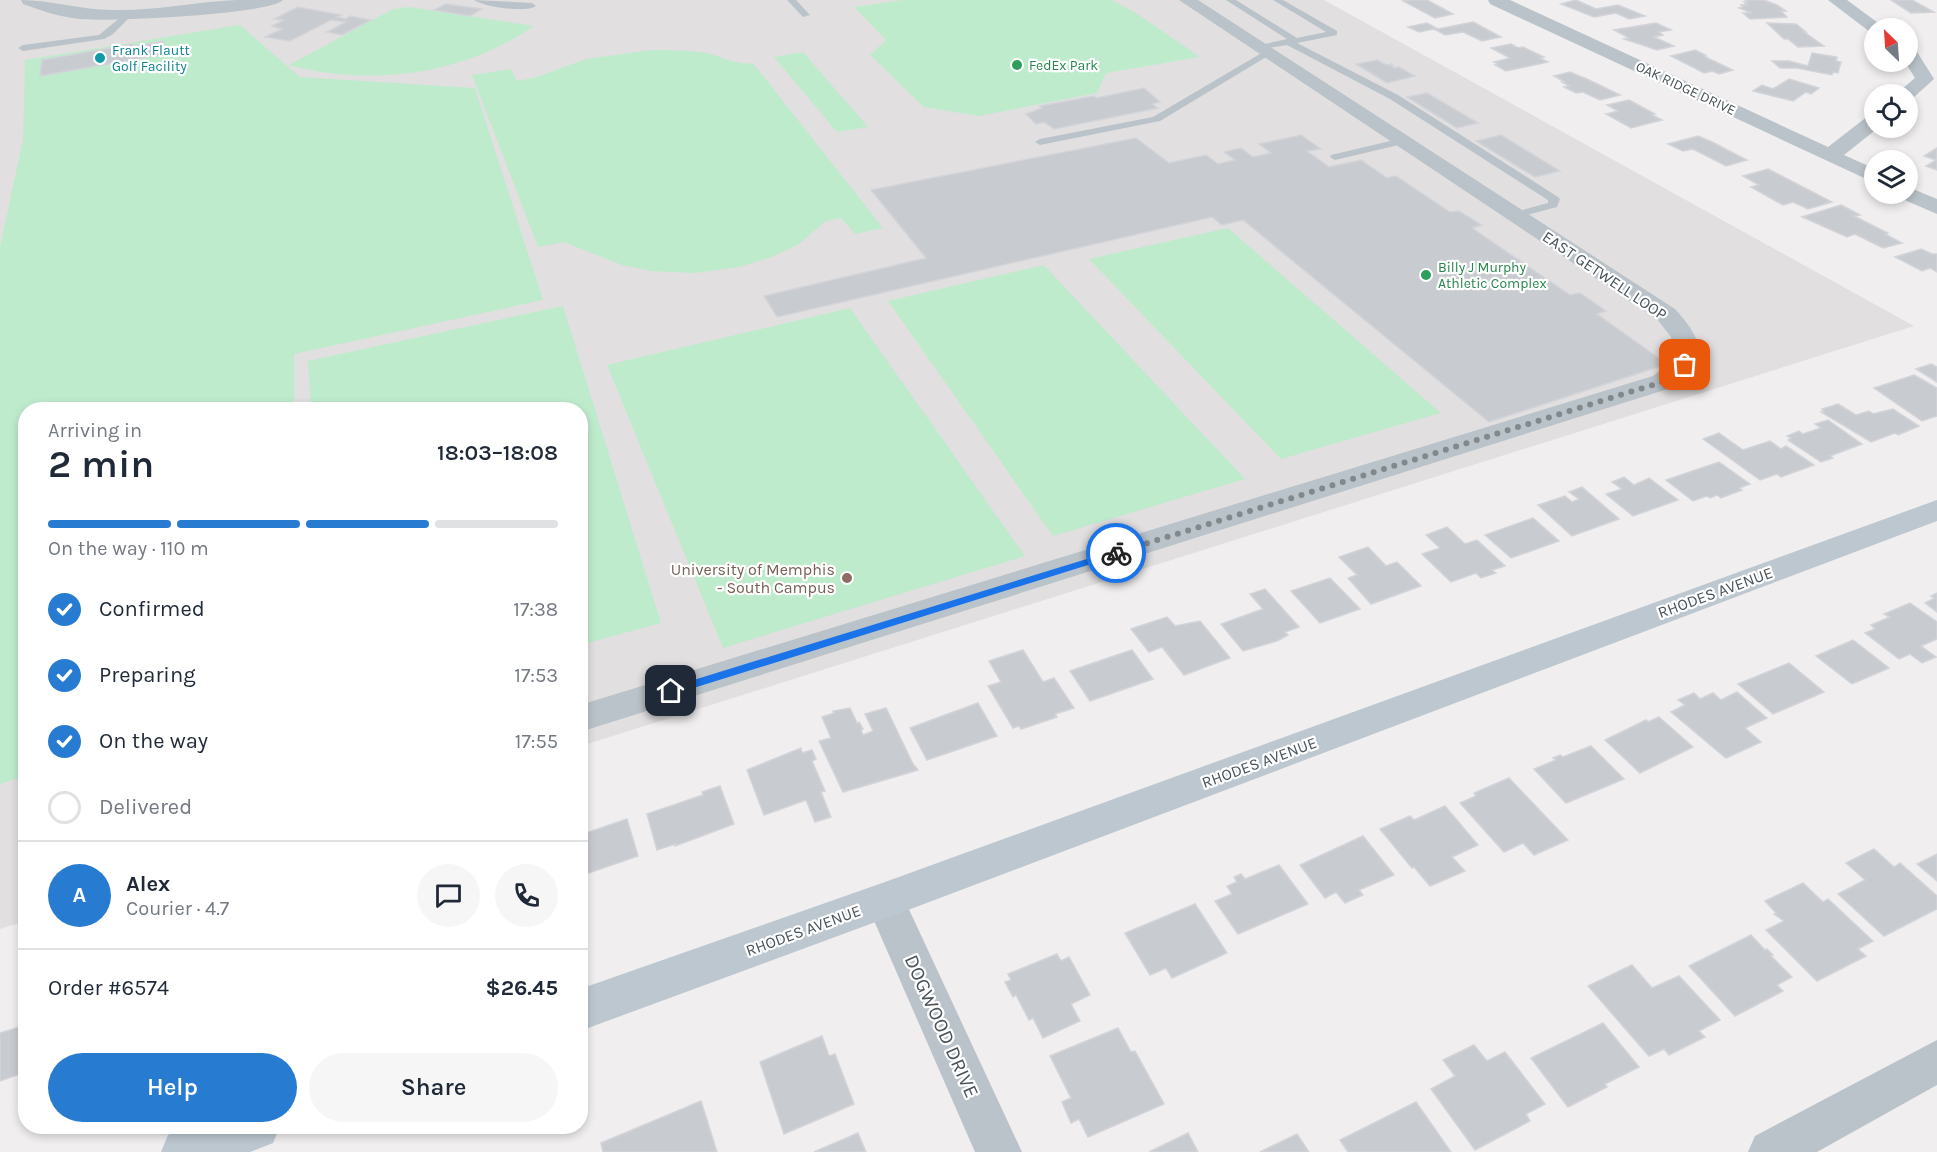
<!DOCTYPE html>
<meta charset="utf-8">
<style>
:root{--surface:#fff;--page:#f6f6f7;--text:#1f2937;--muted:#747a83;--line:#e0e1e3;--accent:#277cd1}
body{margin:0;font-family:Karla,sans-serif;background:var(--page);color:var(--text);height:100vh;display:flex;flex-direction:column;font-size:22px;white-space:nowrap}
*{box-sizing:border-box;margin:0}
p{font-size:20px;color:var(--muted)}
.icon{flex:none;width:33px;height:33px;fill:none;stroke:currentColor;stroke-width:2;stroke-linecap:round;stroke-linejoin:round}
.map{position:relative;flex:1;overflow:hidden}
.drawer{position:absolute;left:18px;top:402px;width:570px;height:732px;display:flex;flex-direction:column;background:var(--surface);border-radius:24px;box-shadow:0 3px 9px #0003}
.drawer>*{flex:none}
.needle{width:39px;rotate:335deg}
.controls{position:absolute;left:1864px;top:18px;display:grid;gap:12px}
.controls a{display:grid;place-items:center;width:54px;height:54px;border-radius:50%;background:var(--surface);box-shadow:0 3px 9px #0003;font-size:30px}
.pin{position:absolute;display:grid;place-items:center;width:51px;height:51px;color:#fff;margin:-26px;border-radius:12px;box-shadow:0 3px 9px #0006}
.courier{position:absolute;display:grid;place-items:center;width:60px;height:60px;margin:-30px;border:4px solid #1a73e8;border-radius:50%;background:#fff;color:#222;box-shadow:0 2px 8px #0007}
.headline em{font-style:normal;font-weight:600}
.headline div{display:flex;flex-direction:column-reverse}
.headline{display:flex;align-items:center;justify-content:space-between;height:102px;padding:0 30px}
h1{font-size:39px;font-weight:600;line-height:45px}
.bar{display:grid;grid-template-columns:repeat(4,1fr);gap:9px 6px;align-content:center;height:72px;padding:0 30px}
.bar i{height:8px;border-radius:4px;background:var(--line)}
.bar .selected{background:var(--accent)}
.bar p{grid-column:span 4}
.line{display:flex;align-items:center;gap:15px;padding:0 30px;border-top:2px solid var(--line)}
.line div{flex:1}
.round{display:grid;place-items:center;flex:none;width:63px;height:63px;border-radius:32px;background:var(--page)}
ol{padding:0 30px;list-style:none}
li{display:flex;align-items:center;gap:18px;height:66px}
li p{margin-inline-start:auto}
li .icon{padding:6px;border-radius:50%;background:var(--accent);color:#fff;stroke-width:4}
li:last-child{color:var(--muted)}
li i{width:33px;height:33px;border:3px solid var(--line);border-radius:50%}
.action{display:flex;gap:12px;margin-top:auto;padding:12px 30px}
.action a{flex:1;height:69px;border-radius:36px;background:var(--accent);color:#fff;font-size:24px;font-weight:600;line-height:69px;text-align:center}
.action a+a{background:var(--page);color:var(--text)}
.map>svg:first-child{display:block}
</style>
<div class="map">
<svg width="1937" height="1152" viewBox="0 0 1937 1152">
<rect width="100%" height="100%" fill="#f0eeee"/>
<!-- education -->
<polygon fill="#e1dfdf" points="0,0 1324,0 1914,326 581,746 580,410 26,410 25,921 0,929"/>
<!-- green -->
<g fill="#bfebcd">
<polygon points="903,0 1112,0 1136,13 1200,57 1106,73 1097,93 979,116 924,107 870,55 886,40 854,7"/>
<path d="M410,7l124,19c-71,49 -162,61 -245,39l104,-56z"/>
<polygon points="240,25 300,77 475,88 543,300 294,354 294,409 26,410 25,776 0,784 0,247 23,139 25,60"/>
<path d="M652,50c18,0 36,0 54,3 15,3 33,13 47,10l130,165 -28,6 -14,-16 -15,3 -27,23 -27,13 -33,10 -44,6 -44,-2 -29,-6 -58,-23 -26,5 -66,-172 39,-6 6,12 20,-4 49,-18z"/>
<polygon points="803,52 868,127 837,132 774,57"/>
<polygon points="1228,228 1441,413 1281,459 1089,259"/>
<polygon points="1044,265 1245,479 1053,536 888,301"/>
<polygon points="563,306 661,623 581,645 580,410 311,409 308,361"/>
<polygon points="850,308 1025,556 723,648 607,365"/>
</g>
<!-- building -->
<g fill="#c8cbd0" stroke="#d2d4d9" stroke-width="1.5">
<polygon points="1409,0 1427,0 1453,14 1435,18 1403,1"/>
<polygon points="1576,0 1596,9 1618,5 1645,16 1629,19 1616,13 1594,17 1561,4"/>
<polygon points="1745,0 1764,0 1777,5 1786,11 1781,11 1787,17 1750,19 1743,13 1752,13 1739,8 1743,7 1741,5 1747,5 1744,2 1748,2"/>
<polygon points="1891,0 1912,0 1934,12 1911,13"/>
<polygon points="446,4 482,9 470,16 434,10"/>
<polygon points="298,7 341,15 337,17 346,19 350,16 371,20 342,35 327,32 346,22 331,20 290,41 265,37 282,29 272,26 284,20 274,19"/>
<polygon points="1473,22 1501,37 1482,41 1463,32 1445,35 1434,29 1419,32 1408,27 1427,23 1438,29"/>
<polygon points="1656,23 1671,30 1659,32 1663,35 1654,37 1674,46 1657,50 1624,39 1629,38 1614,30"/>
<polygon points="1767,23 1796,24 1806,32 1804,32 1824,46 1798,47 1788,39 1784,39"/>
<polygon points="163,41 166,54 40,76 42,60 133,44 134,46"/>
<polygon points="1511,44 1518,48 1523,47 1544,57 1540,58 1548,62 1506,71 1495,65 1498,64 1494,62 1510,58 1491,48"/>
<polygon points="1695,50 1707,56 1703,56 1733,70 1719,74 1712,71 1704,73 1671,56"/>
<polygon points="1812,53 1837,57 1836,61 1841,62 1838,73 1833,72 1832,75 1797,68 1780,68 1772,61 1789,61 1808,66"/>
<polygon points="1377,60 1386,65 1392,64 1393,65 1390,65 1394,68 1399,67 1415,76 1387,83 1356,64"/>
<polygon points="1570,72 1589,80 1620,95 1600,100 1583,92 1576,93 1564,87 1569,86 1562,82 1565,82 1554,76"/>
<polygon points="1789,79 1819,88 1811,94 1806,92 1793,101 1753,91 1762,85 1773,89"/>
<polygon points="1144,88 1160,102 1152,104 1158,108 1054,129 1044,122 1036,124 1026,114 1042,108 1040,106 1094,96 1097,98"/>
<polygon points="1427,93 1478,123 1457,128 1407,97"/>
<polygon points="1629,100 1655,114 1652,115 1662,120 1631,128 1606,114 1618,111 1607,105"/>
<polygon points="1301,135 1321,149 1307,151 1329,167 1361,160 1387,178 1396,176 1450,212 1459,211 1482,225 1472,228 1570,295 1580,293 1606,311 1597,314 1667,364 1489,422 1243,220 1222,225 1212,217 777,317 764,296 926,258 871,190 1136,138 1169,163 1206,155 1218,164 1235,160 1224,152 1241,148 1253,157 1271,153 1259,144"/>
<polygon points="1501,135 1560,171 1535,177 1476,141"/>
<polygon points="1698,136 1710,141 1747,160 1726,166 1693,149 1683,151 1668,144"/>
<polygon points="1937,148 1937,170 1926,166 1936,160 1924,156"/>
<polygon points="1768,169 1832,202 1808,209 1793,202 1783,205 1751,187 1759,185 1743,176"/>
<polygon points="1841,205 1860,215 1854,216 1888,233 1885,234 1902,243 1883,248 1855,234 1847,237 1802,217"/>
<polygon points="1921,249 1932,254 1937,254 1937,272 1930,268 1922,271 1895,257"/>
<polygon points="1931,364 1937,367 1937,382 1916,369"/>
<polygon points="1914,375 1937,388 1937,416 1922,421 1874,388"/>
<polygon points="1838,404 1856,415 1869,411 1873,414 1893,409 1919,426 1898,435 1895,433 1871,442 1821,412 1824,411 1822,409"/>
<polygon points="1828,420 1862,444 1830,456 1833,458 1821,462 1788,440 1791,438 1787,436 1799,431 1803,434 1821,428 1815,424"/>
<polygon points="1719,433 1743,450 1770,441 1781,449 1786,446 1814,465 1781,477 1777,474 1760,480 1703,439"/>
<polygon points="1719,462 1750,484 1739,488 1742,490 1721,498 1717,495 1710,498 1707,496 1693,501 1666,480"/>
<polygon points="1624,477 1634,485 1649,478 1678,500 1633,516 1606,494 1622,489 1612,482"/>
<polygon points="1582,487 1619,519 1572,536 1538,505 1565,496 1572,502 1579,499 1569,492"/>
<polygon points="1533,518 1559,541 1511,558 1485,535"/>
<polygon points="1447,527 1465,544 1477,540 1505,566 1492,570 1496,573 1481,578 1476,573 1451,582 1422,554 1440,548 1426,535"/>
<polygon points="1368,547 1386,566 1397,562 1421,586 1371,604 1348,578 1357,575 1339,557"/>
<polygon points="1330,578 1360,609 1320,623 1291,591"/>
<polygon points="1265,589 1299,627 1285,632 1288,635 1277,641 1243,651 1221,624 1263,609 1250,594"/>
<polygon points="1937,593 1937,612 1925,603 1935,598 1931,596"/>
<polygon points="1910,603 1937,622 1937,639 1921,646 1936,657 1922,663 1910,654 1899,659 1865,633 1875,629 1871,625 1890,617 1884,614"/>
<polygon points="1167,617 1175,626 1200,621 1230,658 1184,675 1162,647 1149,652 1131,629"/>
<polygon points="1853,640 1889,668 1852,684 1816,656"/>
<polygon points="1023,650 1043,682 1054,678 1074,708 1055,714 1057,717 1021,729 1019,726 1013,728 988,686 1001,682 989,661"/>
<polygon points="1132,650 1153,679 1090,701 1070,671"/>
<polygon points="1789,663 1824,692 1773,714 1738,684"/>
<polygon points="1737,692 1767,718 1745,728 1761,742 1726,758 1671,712 1685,705 1678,700 1694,693 1700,699 1713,693 1721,700"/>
<polygon points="978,703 997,736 927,760 910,728"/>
<polygon points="850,708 857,723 859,722 863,729 861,730 863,735 873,731 865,714 886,708 913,764 918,770 843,792 819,741 831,738 822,717 834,713 833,711"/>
<polygon points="1659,717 1693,747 1640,773 1605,740 1646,720 1648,722"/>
<polygon points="1591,746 1624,779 1566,803 1534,769 1556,760 1553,758 1560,755 1563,757"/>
<polygon points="801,748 802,753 812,750 816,759 812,761 825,791 821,792 831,817 815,822 806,800 764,815 747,770"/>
<polygon points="1509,778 1568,840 1534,855 1523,843 1504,852 1460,803 1476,796 1474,793"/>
<polygon points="720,786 734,824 675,846 675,844 657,850 647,814 703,795 702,792"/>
<polygon points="1445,806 1478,845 1452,857 1465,871 1430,886 1414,867 1412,868 1380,829 1410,816 1414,820"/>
<polygon points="627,819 638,856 580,876 580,835"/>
<polygon points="1363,836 1394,875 1359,890 1363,895 1345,903 1336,892 1325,898 1300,865"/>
<polygon points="1874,849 1894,867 1900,863 1937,896 1937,909 1884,936 1838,894 1865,880 1846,863"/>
<polygon points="1937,854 1937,881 1917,864"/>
<polygon points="1279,865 1308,904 1238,934 1215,901 1232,894 1227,886 1237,882 1234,877 1241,874 1245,879"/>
<polygon points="1803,883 1823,902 1828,899 1873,941 1858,949 1866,956 1817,981 1766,930 1784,921 1774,914 1776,913 1765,901"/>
<polygon points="1195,904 1227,953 1172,978 1166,968 1150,975 1125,933"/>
<polygon points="1751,935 1765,950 1767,949 1773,955 1771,956 1792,977 1777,985 1783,991 1735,1016 1689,966"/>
<polygon points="1057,954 1061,961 1069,957 1090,995 1071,1004 1080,1021 1043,1038 1033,1018 1029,1020 1016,995 1013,997 1005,982 1011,980 1008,974"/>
<polygon points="1632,965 1652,988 1679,976 1720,1020 1699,1031 1705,1037 1669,1055 1664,1049 1649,1056 1588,986"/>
<polygon points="1603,1023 1639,1067 1605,1084 1607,1087 1568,1107 1531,1058"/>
<polygon points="26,1025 26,1072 0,1081 0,1033"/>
<polygon points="1118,1028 1131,1052 1135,1051 1164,1104 1088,1137 1079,1119 1071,1123 1062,1102 1071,1098 1050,1056"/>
<polygon points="822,1036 829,1056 835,1054 854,1104 784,1134 760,1062"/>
<polygon points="1474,1045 1487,1061 1505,1052 1545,1104 1526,1114 1530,1121 1475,1150 1431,1089 1455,1076 1443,1060"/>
<polygon points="701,1101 717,1152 603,1152 601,1143"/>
<polygon points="1416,1102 1451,1152 1348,1152 1340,1140"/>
<polygon points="858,1133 866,1152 814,1152"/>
<polygon points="1188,1133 1198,1152 1149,1152"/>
<polygon points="1297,1134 1309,1152 1260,1152"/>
</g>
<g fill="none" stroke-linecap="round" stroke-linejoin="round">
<!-- lane -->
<g fill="#bac3c9" fill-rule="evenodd">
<path d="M474,0l58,3 4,3c-10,7 -52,1 -62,-6z"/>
<polygon points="787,0 796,0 810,15 803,17"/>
<polygon points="1226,0 1236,0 1297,38 1326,32 1273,0 1283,0 1337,31 1337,35 1297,43 1398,95 1558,197 1560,199 1557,207 1515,218 1511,217 1511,213 1548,203 1548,200 1390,99 1287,45 1256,50 1256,46 1287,39"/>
<polygon points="127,12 131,15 130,17 113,34 104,39 23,51 18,48 23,45 99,35"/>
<polygon points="1265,51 1273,53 1160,121 1040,145 1035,142 1040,139 1153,117"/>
<polygon points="1403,138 1408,141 1407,143 1335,160 1330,157 1331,155"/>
</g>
<!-- street -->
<g fill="#bac3c9" fill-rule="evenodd">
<path d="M21,0c30,0 60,10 91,10 42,1 83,-8 125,-10 15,0 31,0 46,0 -11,14 -177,22 -203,19 -20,-2 -38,-8 -57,-15z"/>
<path d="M1179,0h19l477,309c12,13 37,43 19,62 -6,6 -15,11 -23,17l-1091,344v-27l1073,-329 19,-14 -1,-25 -14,-18z"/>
<polygon points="1488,0 1510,0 1828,147 1868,116 1875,114 1875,128 1878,128 1844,155 1875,169 1875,183 1490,4"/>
<polygon points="1828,0 1847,0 1885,28 1875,28 1875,33 1870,32"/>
<polygon points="1908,46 1914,47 1934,79 1913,98 1908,99 1908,94 1896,94 1915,78 1905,62 1908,62"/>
<polygon points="1908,187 1937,199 1937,214 1900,198 1898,194 1908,194"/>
<polygon points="885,883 899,888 1022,1152 975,1152 865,900 871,888"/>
<polygon points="1937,1040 1937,1085 1817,1152 1748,1152 1755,1136"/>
</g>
<!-- secondary -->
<g fill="#bcc7d0" fill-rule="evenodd">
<polygon points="1937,500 1937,521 900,913 580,1031 580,989 885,882"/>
<polygon points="188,1126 280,1126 273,1143 250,1152 161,1152 168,1135"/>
</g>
</g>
<!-- route -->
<polygon fill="#1a73e8" points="1116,550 1121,553 1120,555 671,695 666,691 671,687"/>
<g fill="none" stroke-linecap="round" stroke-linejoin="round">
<!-- done -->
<polyline stroke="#82898d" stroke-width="6" stroke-dasharray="0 10.8" points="1116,553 1662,382 1685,365"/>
</g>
<!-- markers -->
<circle fill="#0f9aa8" stroke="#fff" stroke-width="2" cx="100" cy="58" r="6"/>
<g fill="#2e9e5b" stroke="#fff" stroke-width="2">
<circle cx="1017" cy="65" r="6"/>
<circle cx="1426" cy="275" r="6"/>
</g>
<circle fill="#8d6e63" stroke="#fff" stroke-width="2" cx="847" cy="578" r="6"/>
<g text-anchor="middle" stroke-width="4.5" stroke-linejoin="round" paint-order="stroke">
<!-- far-culture labels -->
<g font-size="14" fill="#0d838f" stroke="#fff" text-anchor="start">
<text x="112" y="55">Frank Flautt<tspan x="112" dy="16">Golf Facility</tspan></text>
</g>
<!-- far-leisure labels -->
<g font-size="14" fill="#27864d" stroke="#fff" text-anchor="start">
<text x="1029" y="70">FedEx Park</text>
<text x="1438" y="272">Billy J Murphy<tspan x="1438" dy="16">Athletic Complex</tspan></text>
</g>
<!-- far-street labels -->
<g font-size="14" fill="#475259" stroke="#fff">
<text transform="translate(1686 88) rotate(25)" y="5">OAK RIDGE DRIVE</text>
</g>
<!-- street labels -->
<g font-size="16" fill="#475259" stroke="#fff">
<text transform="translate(1605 275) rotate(34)" y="6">EAST GETWELL LOOP</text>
<text transform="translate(1715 592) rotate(-20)" y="6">RHODES AVENUE</text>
<text transform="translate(1259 762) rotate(-20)" y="6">RHODES AVENUE</text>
<text transform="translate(803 930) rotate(-20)" y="6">RHODES AVENUE</text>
</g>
<!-- education labels -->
<g font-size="16" fill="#785e54" stroke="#fff" text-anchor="end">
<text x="835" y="575">University of Memphis<tspan x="835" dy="18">- South Campus</tspan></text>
</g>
<!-- near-street labels -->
<g font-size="20" fill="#475259" stroke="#fff">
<text transform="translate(942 1026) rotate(66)" y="7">DOGWOOD DRIVE</text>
</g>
</g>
</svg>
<div class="controls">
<a><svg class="needle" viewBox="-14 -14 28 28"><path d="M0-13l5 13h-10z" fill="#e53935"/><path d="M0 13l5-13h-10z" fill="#747a83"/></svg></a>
<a><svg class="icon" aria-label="locate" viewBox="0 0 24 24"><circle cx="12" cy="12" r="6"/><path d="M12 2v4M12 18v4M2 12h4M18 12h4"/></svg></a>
<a><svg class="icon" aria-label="layers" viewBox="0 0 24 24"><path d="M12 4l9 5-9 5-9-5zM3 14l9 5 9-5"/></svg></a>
</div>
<div class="pin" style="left:1685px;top:365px;background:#ea580c"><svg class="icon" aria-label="bag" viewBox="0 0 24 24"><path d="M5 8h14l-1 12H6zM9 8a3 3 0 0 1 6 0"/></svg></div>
<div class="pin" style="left:671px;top:691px;background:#1f2937"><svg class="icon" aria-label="home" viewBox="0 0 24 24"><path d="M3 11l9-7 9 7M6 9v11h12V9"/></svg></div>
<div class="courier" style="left:1116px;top:553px"><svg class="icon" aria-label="bike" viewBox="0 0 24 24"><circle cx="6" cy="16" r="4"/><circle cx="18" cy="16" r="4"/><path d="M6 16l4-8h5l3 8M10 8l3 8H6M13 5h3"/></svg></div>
<section class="drawer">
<div class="headline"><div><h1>2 min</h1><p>Arriving in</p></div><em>18:03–18:08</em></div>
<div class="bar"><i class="selected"></i><i class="selected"></i><i class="selected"></i><i></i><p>On the way · 110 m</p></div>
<ol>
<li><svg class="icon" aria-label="check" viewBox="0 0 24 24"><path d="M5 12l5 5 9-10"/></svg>Confirmed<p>17:38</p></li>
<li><svg class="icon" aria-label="check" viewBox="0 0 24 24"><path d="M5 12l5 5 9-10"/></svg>Preparing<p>17:53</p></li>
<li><svg class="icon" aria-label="check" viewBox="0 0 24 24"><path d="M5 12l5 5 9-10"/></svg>On the way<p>17:55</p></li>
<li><i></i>Delivered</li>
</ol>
<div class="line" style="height:108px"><b class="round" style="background:var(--accent);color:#fff">A</b><div><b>Alex</b><p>Courier · 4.7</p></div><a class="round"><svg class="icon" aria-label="chat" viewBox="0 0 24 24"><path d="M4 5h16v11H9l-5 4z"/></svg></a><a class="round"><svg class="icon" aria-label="phone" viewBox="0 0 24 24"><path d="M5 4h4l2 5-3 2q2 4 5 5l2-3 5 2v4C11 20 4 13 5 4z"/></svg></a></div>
<div class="line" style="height:78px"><div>Order #6574</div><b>$26.45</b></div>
<div class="action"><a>Help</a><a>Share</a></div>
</section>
</div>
